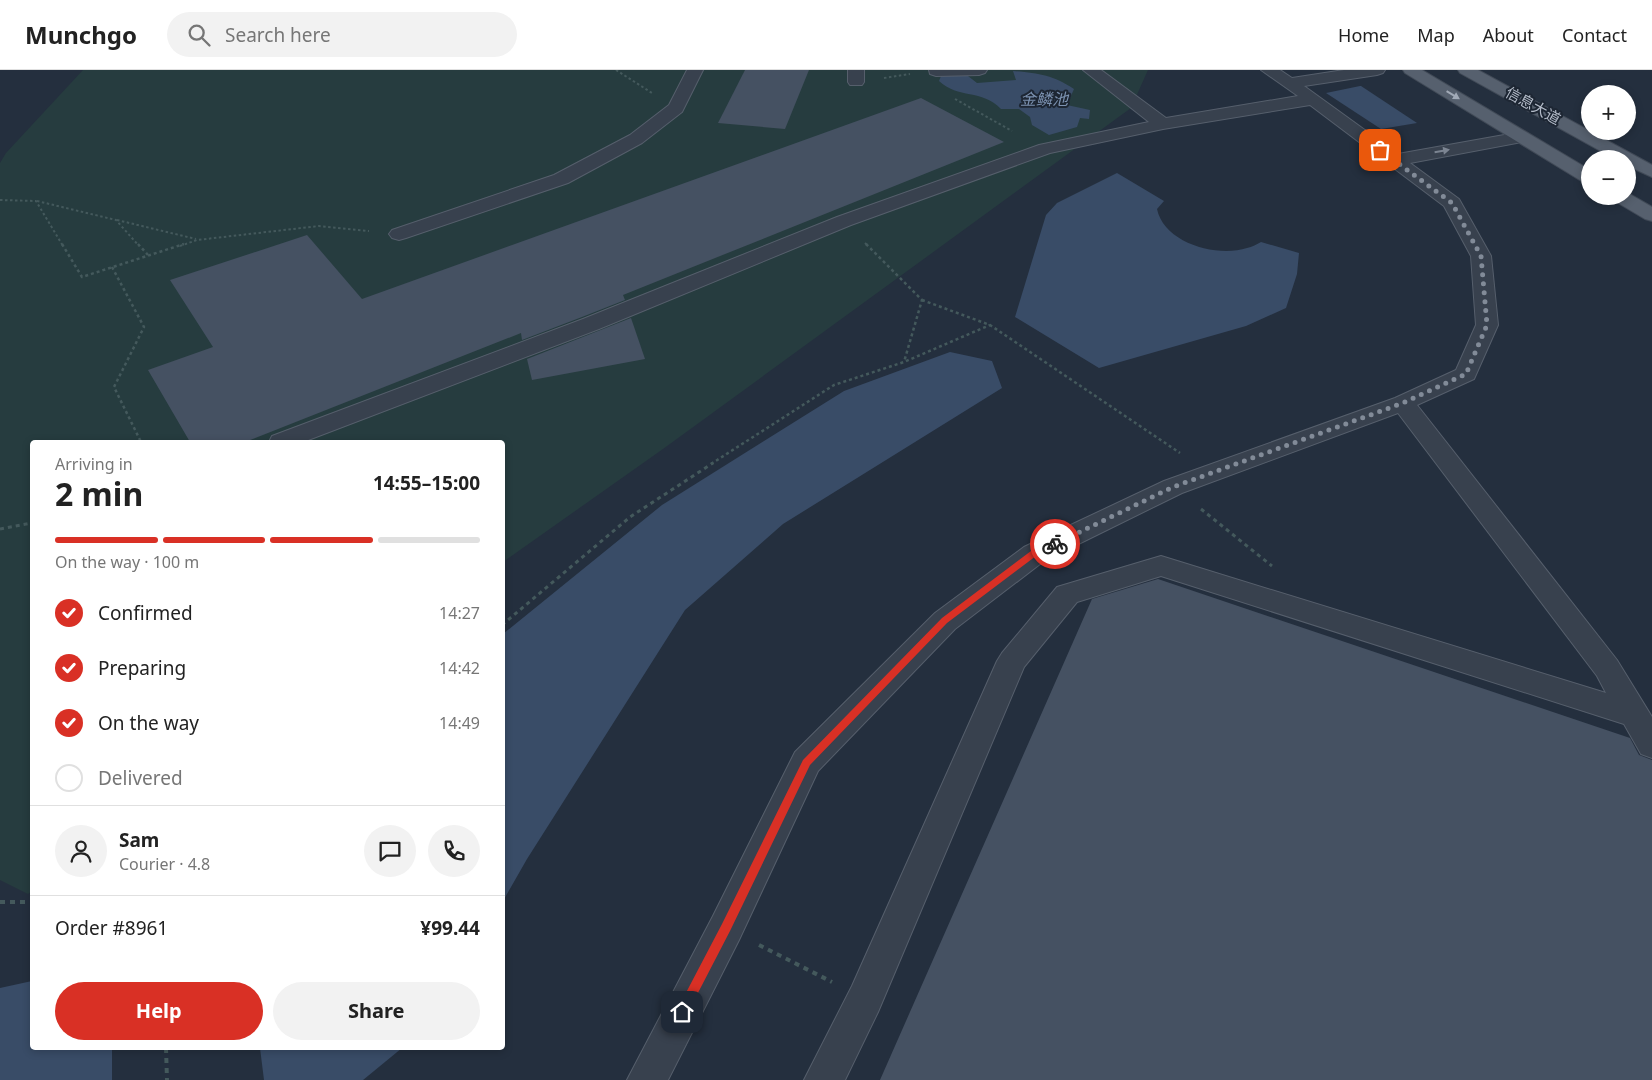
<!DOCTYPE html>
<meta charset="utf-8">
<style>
:root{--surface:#fff;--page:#f2f2f2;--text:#222;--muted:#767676;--line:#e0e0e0;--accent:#d93025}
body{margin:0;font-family:"Noto Sans","Noto Sans SC",sans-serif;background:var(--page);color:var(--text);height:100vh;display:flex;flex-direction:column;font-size:19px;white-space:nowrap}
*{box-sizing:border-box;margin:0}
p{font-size:16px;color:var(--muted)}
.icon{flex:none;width:28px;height:28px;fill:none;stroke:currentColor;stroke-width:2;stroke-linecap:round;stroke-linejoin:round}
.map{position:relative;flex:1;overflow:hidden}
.sheet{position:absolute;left:30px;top:370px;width:475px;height:610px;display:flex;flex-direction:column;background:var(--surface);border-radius:5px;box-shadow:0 2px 8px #0003}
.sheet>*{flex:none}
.tools{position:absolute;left:1581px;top:15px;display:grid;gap:10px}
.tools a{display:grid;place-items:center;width:55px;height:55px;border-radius:50%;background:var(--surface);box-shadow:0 2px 8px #0003;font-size:25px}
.pin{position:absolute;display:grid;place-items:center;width:42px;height:42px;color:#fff;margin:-21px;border-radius:10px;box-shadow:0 2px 8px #0006}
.courier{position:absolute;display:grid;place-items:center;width:50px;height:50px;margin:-25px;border:4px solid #d93025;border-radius:50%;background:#fff;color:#222;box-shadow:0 1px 6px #0007}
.summary em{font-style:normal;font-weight:700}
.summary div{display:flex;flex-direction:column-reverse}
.summary{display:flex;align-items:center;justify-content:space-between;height:85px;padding:0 25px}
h1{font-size:32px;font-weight:700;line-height:38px}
.bar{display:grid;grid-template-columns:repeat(4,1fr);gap:8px 5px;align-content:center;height:60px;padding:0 25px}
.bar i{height:6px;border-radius:4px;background:var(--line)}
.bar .active{background:var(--accent)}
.bar p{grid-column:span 4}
.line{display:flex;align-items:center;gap:12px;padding:0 25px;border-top:1px solid var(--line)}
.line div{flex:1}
.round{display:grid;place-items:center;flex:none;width:52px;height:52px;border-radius:26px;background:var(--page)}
ol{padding:0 25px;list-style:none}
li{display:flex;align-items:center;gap:15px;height:55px}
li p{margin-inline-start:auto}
li .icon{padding:5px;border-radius:50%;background:var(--accent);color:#fff;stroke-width:4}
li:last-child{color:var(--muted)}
li i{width:28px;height:28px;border:2px solid var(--line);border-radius:50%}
.action{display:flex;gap:10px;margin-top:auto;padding:10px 25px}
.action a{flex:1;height:58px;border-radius:30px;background:var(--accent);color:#fff;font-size:20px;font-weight:700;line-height:58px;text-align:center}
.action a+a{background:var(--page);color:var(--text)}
header{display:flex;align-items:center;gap:30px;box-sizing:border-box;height:70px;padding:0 25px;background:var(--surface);border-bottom:1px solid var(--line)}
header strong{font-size:24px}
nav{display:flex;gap:28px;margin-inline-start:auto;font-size:18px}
.search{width:350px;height:45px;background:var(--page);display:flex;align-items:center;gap:12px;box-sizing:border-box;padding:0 18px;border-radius:28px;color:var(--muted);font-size:19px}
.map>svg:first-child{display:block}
</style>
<header>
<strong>Munchgo</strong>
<div class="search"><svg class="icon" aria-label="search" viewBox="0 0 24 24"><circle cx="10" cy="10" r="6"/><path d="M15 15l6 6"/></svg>Search here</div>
<nav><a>Home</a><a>Map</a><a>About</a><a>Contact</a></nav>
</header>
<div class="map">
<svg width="1652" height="1010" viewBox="0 0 1652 1010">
<rect width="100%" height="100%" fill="#242f3e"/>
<!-- green -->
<polygon fill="#263c3f" points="83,0 1148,0 1131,38 663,379 503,492 502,372 32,372 32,821 28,824 0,810 0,93 6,83"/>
<!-- water -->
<g fill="#394c67">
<path d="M1013,1c25,2 40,4 61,18l-7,16 23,5 -1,9 -9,-1 -3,9 -28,8 -17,-10 -2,-8 -11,-8h-18c-19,-20 -43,-10 -62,-28l2,-5 10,-2 17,2 9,7 39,-3z"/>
<polygon points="1360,16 1361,16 1417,53 1381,59 1326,23"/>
<path d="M1117,103l47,28 -7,8c7,34 60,49 90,39 5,-1 10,-4 14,-6l38,11 -2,21 -11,34 -40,18 -147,42 -84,-51 31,-102 11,-12z"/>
<polygon points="950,282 992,291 1002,318 783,454 685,540 527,789 503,831 503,564 662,435 844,321"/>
<polygon points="32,911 32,978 112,978 112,1010 0,1010 0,918"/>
<polygon points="260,978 402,978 363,1010 264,1010"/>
</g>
<!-- building -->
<g fill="#455162">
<polygon points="745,0 809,0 785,59 718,53"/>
<polygon points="921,28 1004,72 623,225 625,230 582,247 522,270 521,263 245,372 190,372 148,300 213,277 170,210 307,165 362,229"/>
<polygon points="631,248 645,289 532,310 527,289"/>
<polygon points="1158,509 1630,668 1639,685 1652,690 1652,1010 880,1010 1092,529"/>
</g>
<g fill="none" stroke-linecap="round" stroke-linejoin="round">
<defs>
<g id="minor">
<polygon points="687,0 703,0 682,42 642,73 568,113 406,168 399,170 392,168 389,164 392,160 554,105 630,65 669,35"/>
<polygon points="848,0 864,0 864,12 862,15 850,15 848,12"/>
<polygon points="929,0 987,0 985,3 979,5 936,6 930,4"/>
<polygon points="1083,0 1101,0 1166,48 1298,26 1261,0 1280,0 1292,8 1344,0 1385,0 1383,3 1377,5 1304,16 1398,84 1521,62 1527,63 1530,67 1527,71 1410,93 1459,129 1491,186 1498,255 1474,309 1417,335 1617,590 1652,647 1652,688 1641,684 1624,654 1161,506 1077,532 1024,597 878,942 845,1010 804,1010 852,916 997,591 1002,583 1057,517 1161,486 1606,623 1597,606 1398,343 1182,423 1044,491 955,559 818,701 739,870 668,1010 627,1010 713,846 795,682 935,543 1024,477 1164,411 1395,328 1456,300 1476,255 1471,186 1444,136 1310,35 1163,59 1050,83 851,155 599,259 303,372 269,372 272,366 583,249 837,147 1039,75 1149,52"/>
</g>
<g id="major">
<polygon points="1403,0 1422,0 1590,100 1590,114 1583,112 1405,3"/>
<polygon points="1458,0 1478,0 1652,95 1652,107 1628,96 1628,89 1615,89 1460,3"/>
<polygon points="1628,123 1652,137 1652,151 1645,149 1613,130 1611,126 1628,126"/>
</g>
</defs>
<!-- minor casing -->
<use href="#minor" stroke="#565f6c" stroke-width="2"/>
<!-- major casing -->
<use href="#major" stroke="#414a57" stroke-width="2"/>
<!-- path-far3 -->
<g stroke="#44595c" stroke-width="2" stroke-dasharray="2.5 2.5" stroke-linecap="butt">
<polyline points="616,0 652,23"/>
<polyline points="884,8 910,4"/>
<polyline points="955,29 1012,61"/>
<polyline points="0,130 36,131 63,176"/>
<polyline points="37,131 116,150 139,176"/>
<polyline points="117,150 196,169"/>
<polyline points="865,173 868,176"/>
<polyline points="180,176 197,170 319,156 369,161"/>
</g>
<!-- path-far2 -->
<g stroke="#44595c" stroke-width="2.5" stroke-dasharray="3 3" stroke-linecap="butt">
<polyline points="62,174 82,207 184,174"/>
<polyline points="138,174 148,185"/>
<polyline points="866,174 922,230 904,292"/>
<polyline points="112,197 144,257 114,317 141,372"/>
<polyline points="922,230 990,255 1180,383"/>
<polyline points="711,394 834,315 904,292 990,255"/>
</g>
<!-- path-far1 -->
<g stroke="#44595c" stroke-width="3" stroke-dasharray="4 4" stroke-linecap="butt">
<polyline points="1201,439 1272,496"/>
<polyline points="0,459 32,453"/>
<polyline points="502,555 630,447 713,393"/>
</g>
<!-- path -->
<g stroke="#44595c" stroke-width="4" stroke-dasharray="5 5" stroke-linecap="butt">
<polyline points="0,832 32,832"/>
<polyline points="759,875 832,912"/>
<polyline points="166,978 167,1010"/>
</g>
<!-- minor -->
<use href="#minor" fill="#38414e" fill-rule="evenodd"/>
<!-- major -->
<use href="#major" fill="#56606e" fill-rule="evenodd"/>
</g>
<!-- one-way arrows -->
<defs><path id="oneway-solid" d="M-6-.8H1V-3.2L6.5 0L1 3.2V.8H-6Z" transform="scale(1.25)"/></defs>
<use fill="#a1aab7" href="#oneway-solid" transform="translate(1453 25) rotate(31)"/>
<use fill="#7c8592" href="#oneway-solid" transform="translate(1442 81) rotate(-10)"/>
<!-- route -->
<polygon fill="#d93025" points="1055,471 1058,474 1057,476 1036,486 947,553 810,695 730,861 686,946 682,948 678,946 677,942 678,938 722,854 803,690 942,548 1031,481"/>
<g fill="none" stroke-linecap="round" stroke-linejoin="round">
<!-- done -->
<polyline stroke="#828b98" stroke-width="5" stroke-dasharray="0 9" points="1055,474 1173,417 1403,333 1466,304 1487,255 1481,186 1452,133 1380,80"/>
</g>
<g text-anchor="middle" stroke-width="4" stroke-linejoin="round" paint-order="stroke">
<!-- far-street labels -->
<g font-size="15" fill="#b4bcc9" stroke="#1d2633">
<text transform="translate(1533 36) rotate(29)" y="5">信息大道</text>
</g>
<!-- far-water labels -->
<g font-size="16" font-style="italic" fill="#7c92b1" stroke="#1d2633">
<text x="1044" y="35">金鳞池</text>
</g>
</g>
</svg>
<div class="tools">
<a>+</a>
<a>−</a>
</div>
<div class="pin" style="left:1380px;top:80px;background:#ea580c"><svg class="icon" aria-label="bag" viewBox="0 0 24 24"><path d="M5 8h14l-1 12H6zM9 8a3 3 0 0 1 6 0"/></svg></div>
<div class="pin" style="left:682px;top:942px;background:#1f2937"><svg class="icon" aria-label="home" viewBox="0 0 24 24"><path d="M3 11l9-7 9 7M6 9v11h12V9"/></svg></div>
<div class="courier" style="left:1055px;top:474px"><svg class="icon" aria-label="bike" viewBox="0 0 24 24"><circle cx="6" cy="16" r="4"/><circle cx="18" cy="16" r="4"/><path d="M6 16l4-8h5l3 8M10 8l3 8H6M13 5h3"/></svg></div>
<section class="sheet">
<div class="summary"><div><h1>2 min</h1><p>Arriving in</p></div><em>14:55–15:00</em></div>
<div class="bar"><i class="active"></i><i class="active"></i><i class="active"></i><i></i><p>On the way · 100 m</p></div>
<ol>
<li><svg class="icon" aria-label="check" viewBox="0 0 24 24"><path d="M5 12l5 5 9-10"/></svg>Confirmed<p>14:27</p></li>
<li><svg class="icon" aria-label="check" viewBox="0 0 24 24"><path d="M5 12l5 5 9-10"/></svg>Preparing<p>14:42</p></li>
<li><svg class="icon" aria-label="check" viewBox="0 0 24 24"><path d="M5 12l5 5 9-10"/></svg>On the way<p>14:49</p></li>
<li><i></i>Delivered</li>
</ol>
<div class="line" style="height:90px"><a class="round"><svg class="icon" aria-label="person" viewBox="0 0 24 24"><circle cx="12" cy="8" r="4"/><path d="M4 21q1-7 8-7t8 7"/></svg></a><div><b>Sam</b><p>Courier · 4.8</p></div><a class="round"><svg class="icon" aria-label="chat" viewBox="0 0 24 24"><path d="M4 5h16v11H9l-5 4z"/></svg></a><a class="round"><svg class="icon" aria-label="phone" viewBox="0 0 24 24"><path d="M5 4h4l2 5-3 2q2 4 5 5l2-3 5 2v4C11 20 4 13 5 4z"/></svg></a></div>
<div class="line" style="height:65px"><div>Order #8961</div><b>¥99.44</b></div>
<div class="action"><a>Help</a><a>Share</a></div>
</section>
</div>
